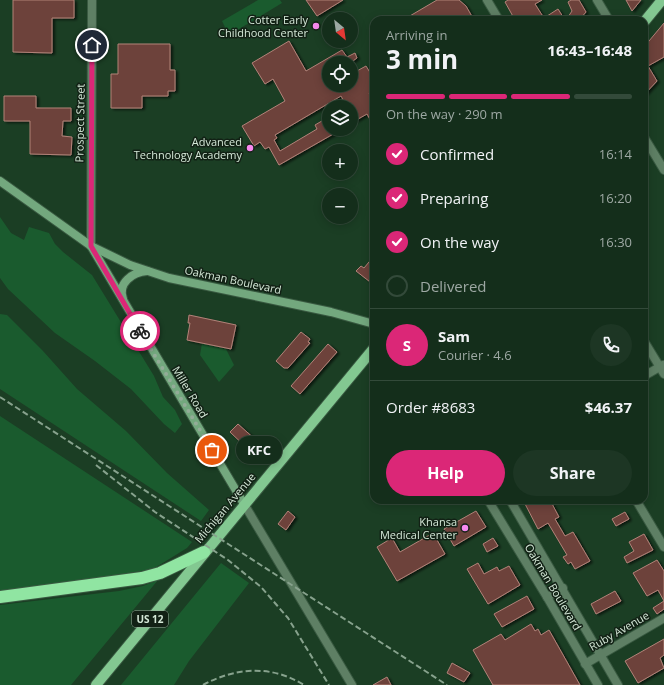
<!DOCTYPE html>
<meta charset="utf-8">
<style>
:root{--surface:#142e1b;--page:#1d3624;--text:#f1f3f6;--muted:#9da8a3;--line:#334a3a;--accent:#db2777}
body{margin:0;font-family:"Open Sans",sans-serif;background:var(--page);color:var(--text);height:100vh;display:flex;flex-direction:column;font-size:15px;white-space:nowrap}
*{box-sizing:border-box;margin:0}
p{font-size:13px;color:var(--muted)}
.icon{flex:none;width:22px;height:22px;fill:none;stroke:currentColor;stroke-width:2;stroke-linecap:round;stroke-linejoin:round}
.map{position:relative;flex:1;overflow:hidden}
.panel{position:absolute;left:370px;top:16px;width:278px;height:488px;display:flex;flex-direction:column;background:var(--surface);border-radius:12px;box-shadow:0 2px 10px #0003,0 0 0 1px var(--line)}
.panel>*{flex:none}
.needle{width:26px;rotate:151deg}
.tools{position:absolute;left:322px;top:12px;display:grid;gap:8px}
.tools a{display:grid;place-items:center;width:36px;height:36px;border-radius:50%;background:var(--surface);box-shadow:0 2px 10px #0003,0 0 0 1px var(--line);font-size:20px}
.pin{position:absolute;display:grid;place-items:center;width:34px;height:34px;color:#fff;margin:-17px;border:2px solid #fff;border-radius:50%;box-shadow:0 1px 4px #0007}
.courier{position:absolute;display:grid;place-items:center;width:40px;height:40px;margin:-20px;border:3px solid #db2777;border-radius:50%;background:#fff;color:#222;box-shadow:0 1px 5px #0007}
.bubble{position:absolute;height:28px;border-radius:14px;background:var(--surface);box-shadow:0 2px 10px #0003,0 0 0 1px var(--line);font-size:13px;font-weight:700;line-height:28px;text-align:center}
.head em{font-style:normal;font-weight:700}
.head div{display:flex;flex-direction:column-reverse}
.head{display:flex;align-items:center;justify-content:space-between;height:68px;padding:0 16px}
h1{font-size:26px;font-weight:700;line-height:30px}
.bar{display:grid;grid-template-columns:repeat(4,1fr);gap:6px 4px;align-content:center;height:48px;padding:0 16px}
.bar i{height:5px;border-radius:3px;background:var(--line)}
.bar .selected{background:var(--accent)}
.bar p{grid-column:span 4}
.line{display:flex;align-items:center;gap:10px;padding:0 16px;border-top:1px solid var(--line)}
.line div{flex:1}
.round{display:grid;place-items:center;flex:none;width:42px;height:42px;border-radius:21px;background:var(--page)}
ol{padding:0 16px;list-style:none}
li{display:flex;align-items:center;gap:12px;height:44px}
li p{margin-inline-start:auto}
li .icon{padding:4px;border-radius:50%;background:var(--accent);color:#fff;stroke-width:4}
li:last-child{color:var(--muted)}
li i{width:22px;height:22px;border:2px solid var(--line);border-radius:50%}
.cta{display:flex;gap:8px;margin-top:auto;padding:8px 16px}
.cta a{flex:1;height:46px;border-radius:24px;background:var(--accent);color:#fff;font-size:16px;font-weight:700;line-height:46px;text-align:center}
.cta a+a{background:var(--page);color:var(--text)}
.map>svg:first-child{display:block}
</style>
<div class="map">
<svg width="664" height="685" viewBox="0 0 664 685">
<defs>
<filter id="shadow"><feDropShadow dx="2.5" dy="1.5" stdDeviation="1" flood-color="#0009"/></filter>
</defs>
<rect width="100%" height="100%" fill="#1b3e24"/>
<!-- green -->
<g fill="#1a5b2e">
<polygon points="258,0 280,0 282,3 229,35 222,21"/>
<polygon points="0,217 11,233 24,240 29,227 49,233 55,244 63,252 92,275 154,376 163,397 175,410 182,424 175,433 164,424 131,389 95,361 55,333 8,289 0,278"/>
<polygon points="0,314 7,315 43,351 77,389 126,431 167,473 209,510 201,521 0,389"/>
<polygon points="202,343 226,349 234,365 219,382 200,355"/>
<polygon points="0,416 192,542 187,548 153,569 55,585 0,591"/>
<polygon points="221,563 249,583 189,661 174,685 121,685"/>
<polygon points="158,580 71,685 0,685 0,605 119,591 143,586"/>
</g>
<!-- building -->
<g fill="#6d423a" stroke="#b28279" filter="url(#shadow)">
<polygon points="13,0 74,0 74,18 52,18 52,53 13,52"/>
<polygon points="306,0 343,0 317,16"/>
<polygon points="437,0 459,0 466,6 474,20 403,20"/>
<polygon points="508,0 542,0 535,4 544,18 558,9 565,20 515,20 505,2"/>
<polygon points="571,0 579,0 586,12 579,20 566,20 572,11 568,2"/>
<polygon points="626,0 641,0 632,11"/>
<polygon points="664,23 664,57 648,66 657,81 644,95 644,47"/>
<polygon points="289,41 306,71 342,50 347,57 355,53 357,58 350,63 329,63 329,85 351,85 351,65 355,72 366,66 374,79 374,90 369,93 374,101 370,105 374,111 374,127 367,114 351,123 351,107 347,107 341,96 275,135 277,138 274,140 280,151 317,129 315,125 327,118 329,129 342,129 279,165 269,147 265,149 260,142 254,146 242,126 285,101 273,79 265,84 252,63"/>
<polygon points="118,44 170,44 170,70 175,70 175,91 168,91 168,96 142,96 142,108 111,108 111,74 118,74"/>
<polygon points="4,96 36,96 36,108 71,108 71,121 63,121 62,136 72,137 71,155 30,154 30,121 4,121"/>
<polygon points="374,256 374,285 356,271 361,266 364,268"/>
<polygon points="189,315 236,325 231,349 187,340 190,323 188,323"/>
<polygon points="301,332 310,339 308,342 310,343 288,368 284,368 276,361"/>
<polygon points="328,344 337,352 300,394 291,386"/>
<polygon points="238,424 257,441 249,450 230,432"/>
<polygon points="523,500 550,500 559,517 555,519 565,536 573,532 590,561 575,569 571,562 568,564 563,557 567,555 548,523 538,529"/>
<polygon points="288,511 295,517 286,530 278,524"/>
<polygon points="476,511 486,527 454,546 444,529"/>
<polygon points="625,512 629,519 616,526 612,519"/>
<polygon points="433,533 445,554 397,581 377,547 392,538 400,552"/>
<polygon points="644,534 653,550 627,563 624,557 634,551 629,542"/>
<polygon points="493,538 498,546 487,552 483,544"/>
<polygon points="657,560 664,571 664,609 657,614 653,608 664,601 658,590 647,596 633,573"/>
<polygon points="478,563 484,574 497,567 499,571 509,566 520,585 488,604 467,569"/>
<polygon points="615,591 621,601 596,614 591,604"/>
<polygon points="527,596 534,609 502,627 494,614"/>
<polygon points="531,624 535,631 538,629 541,635 549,630 580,685 493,685 473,650 501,634 505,640"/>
<polygon points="664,639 664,655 660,658 664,668 638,683 625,661"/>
<polygon points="452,663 470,673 464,682 447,673"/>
<polygon points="387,677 391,685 373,685"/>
</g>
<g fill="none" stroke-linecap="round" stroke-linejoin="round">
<defs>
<g id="minor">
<polyline points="487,0 499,20"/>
<polyline points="597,0 609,20"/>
<polyline points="644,137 664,170"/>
<polyline points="91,246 92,0"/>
<polyline points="644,341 664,374"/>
<polyline points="644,376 663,365"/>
<polyline points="636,500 664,547"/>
<polyline points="585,664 664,618"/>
</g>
<g id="tertiary">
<polyline points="488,500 547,597 598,685"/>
<polyline points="510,500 618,685"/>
<polyline points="244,504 352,685"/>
<polyline points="547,597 563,588"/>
</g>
<g id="secondary">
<polyline points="0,181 91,246 244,504"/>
<polyline points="91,246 130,265 169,278 331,312 374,324"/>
<path d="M123,299c-6,-16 10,-27 24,-28"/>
</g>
<g id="primary">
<polyline points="644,22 662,0"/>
<polyline points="96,685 374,348"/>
</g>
<polyline id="motorway" points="0,597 142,578 160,573 204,552"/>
</defs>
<!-- minor casing -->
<use href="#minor" stroke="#395941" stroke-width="10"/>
<!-- tertiary casing -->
<use href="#tertiary" stroke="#395941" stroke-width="10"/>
<!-- secondary casing -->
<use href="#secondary" stroke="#395941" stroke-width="10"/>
<!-- primary casing -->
<use href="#primary" stroke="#395941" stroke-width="12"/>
<!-- motorway casing -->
<use href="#motorway" stroke="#395941" stroke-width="14"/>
<!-- minor -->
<use href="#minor" stroke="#5e7f64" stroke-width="8"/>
<!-- tertiary -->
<use href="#tertiary" stroke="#5e7f64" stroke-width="8"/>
<!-- secondary -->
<use href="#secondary" stroke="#73a87e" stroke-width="8"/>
<!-- primary -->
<use href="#primary" stroke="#83c891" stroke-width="10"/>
<!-- motorway -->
<use href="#motorway" stroke="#90e5a2" stroke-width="12"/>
<!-- rail -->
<g stroke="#87a28d" stroke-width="2" stroke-dasharray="6 3" stroke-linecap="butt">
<polyline points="0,397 447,685"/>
<polyline points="96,465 155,512 228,560 261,587 288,618 329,685"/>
<path d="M203,685c33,-18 69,-20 101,0"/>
</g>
</g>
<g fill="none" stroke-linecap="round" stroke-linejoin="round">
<!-- done -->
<polyline stroke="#93ac98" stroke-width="4" stroke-dasharray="0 7.2" points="140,331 212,450"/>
<!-- route -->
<polyline stroke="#db2777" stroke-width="5" points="92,45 91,246 140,331"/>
</g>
<!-- markers -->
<g fill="#f689ee" stroke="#122115" stroke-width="1.5">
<circle cx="316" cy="26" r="4"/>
<circle cx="250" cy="148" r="4"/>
<circle cx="465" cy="528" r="4"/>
</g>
<g text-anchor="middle" stroke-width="3" stroke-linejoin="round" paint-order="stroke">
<!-- shield labels -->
<rect fill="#122115" stroke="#9aac9d" stroke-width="1" x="132" y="611" width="36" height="16" rx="3"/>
<g font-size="10" font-weight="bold" fill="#d4e8d7">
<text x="150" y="623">US 12</text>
</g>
<!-- poi labels -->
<g font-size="11" fill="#d4e8d7" stroke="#122115" text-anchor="end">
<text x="308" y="24">Cotter Early<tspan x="308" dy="13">Childhood Center</tspan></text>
<text x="242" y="146">Advanced<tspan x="242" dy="13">Technology Academy</tspan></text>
<text x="457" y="526">Khansa<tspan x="457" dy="13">Medical Center</tspan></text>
</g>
<!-- street labels -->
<g font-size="11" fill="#d4e8d7" stroke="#122115">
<text transform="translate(80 123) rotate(-89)" y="4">Prospect Street</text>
<text transform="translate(233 280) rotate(12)" y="4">Oakman Boulevard</text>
<text transform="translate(190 392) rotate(59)" y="4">Miller Road</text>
<text transform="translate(225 508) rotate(-50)" y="4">Michigan Avenue</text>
<text transform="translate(553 587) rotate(59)" y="4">Oakman Boulevard</text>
<text transform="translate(619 631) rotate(-30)" y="4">Ruby Avenue</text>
</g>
</g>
</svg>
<div class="tools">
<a><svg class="needle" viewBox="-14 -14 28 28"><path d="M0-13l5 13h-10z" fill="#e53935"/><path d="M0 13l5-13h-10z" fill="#9da8a3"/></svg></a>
<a><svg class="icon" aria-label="locate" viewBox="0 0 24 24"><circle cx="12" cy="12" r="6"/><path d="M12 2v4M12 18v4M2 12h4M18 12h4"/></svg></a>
<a><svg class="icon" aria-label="layers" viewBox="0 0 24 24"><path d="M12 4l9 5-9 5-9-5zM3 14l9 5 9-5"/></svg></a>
<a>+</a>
<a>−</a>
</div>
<div class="pin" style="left:212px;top:450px;background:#ea580c"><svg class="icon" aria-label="bag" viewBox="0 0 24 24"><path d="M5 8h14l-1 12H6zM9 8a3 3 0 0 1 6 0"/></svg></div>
<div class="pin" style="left:92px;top:45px;background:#1f2937"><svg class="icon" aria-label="home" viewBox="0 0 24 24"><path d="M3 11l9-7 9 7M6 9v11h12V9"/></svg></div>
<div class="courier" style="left:140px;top:331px"><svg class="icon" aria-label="bike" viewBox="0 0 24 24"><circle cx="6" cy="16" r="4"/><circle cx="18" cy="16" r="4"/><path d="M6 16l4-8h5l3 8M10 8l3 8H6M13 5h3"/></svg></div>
<div class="bubble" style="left:236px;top:436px;width:46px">KFC</div>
<section class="panel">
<div class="head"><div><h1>3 min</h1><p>Arriving in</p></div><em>16:43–16:48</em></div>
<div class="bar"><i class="selected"></i><i class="selected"></i><i class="selected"></i><i></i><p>On the way · 290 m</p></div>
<ol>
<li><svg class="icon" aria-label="check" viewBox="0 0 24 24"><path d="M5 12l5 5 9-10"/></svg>Confirmed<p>16:14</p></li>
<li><svg class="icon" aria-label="check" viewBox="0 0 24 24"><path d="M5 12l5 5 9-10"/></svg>Preparing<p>16:20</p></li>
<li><svg class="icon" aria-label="check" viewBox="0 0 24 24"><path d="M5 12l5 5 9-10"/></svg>On the way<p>16:30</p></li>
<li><i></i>Delivered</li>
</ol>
<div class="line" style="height:72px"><b class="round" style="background:var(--accent);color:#fff">S</b><div><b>Sam</b><p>Courier · 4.6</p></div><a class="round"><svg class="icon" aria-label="phone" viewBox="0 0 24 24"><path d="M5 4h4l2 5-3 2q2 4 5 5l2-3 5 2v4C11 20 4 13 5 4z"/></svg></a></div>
<div class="line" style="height:52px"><div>Order #8683</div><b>$46.37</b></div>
<div class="cta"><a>Help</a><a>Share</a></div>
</section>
</div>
